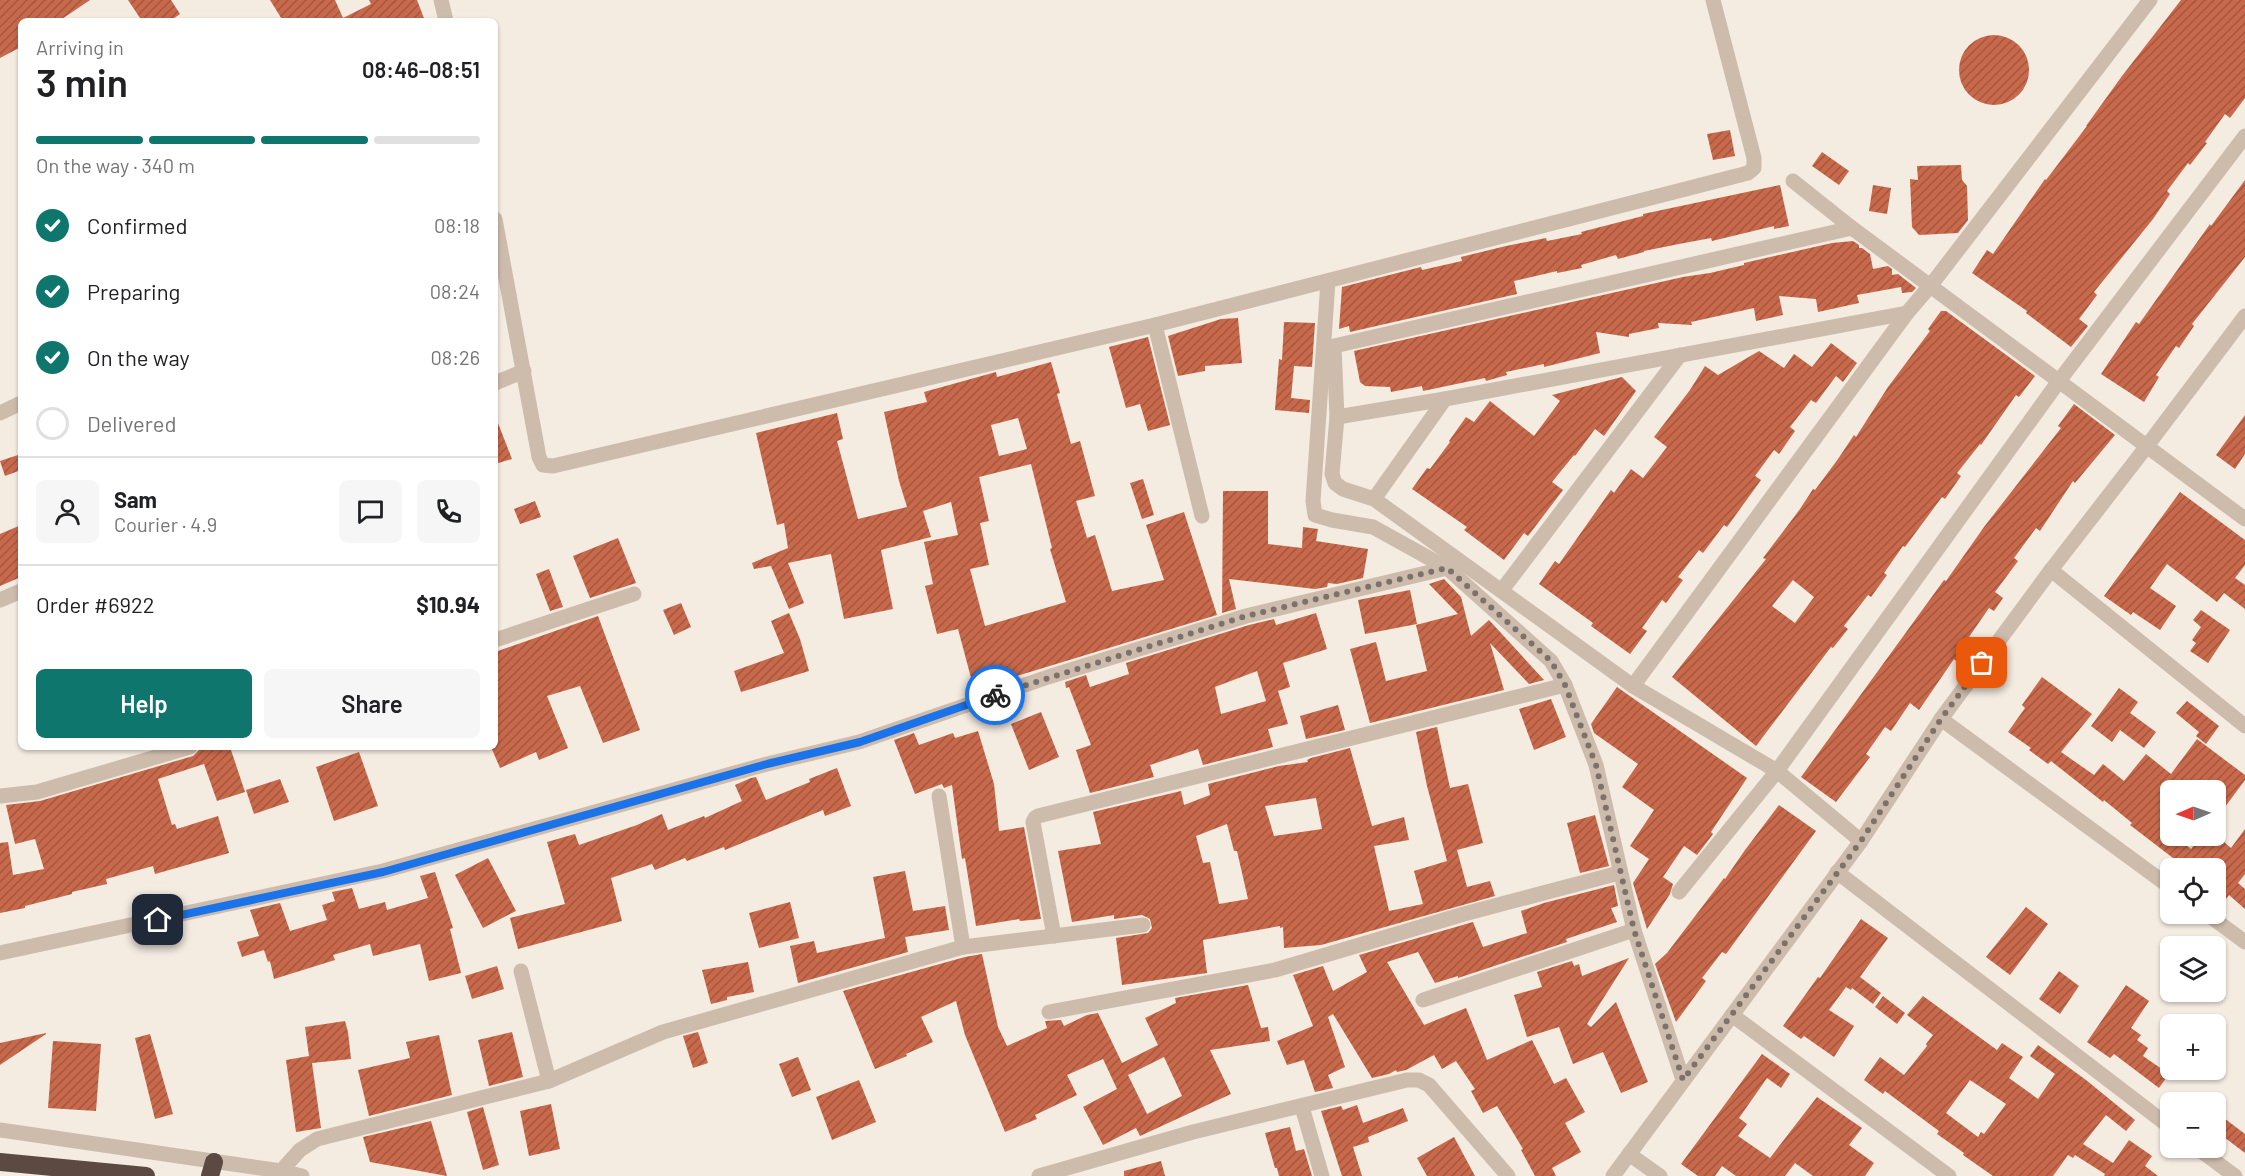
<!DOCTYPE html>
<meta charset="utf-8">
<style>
:root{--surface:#fff;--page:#f6f6f6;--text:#202124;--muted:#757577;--line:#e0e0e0;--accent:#0f766e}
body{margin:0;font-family:Barlow,sans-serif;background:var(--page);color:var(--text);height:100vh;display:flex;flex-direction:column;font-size:22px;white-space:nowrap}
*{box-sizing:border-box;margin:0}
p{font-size:20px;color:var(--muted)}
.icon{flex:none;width:33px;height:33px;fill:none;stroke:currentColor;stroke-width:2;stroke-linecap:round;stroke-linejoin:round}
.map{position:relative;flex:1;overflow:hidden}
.drawer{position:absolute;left:18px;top:18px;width:480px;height:732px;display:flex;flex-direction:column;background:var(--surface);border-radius:9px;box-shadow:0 2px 4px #0004}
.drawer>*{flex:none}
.needle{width:39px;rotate:268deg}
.tools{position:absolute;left:2160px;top:780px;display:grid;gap:12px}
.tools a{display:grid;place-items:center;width:66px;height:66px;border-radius:9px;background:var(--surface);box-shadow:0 2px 4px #0004;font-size:30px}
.pin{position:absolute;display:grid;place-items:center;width:51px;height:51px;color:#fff;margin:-26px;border-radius:12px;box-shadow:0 3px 9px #0006}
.courier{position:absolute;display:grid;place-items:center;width:60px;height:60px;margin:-30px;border:4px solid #1a73e8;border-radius:50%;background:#fff;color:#222;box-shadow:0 2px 8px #0007}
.head em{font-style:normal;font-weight:600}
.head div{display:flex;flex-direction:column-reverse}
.head{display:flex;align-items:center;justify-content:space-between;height:102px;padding:0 18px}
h1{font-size:39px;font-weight:600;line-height:45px}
.bar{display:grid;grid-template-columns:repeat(4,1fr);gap:9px 6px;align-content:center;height:72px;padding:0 18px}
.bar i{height:8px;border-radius:4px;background:var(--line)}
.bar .selected{background:var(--accent)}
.bar p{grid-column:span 4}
.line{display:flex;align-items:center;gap:15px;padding:0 18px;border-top:2px solid var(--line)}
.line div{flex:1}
.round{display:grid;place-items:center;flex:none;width:63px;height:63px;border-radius:9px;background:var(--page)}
ol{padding:0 18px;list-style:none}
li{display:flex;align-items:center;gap:18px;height:66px}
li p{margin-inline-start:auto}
li .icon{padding:6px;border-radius:50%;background:var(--accent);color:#fff;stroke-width:4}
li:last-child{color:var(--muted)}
li i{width:33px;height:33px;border:3px solid var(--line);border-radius:50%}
.action{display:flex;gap:12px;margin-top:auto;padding:12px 18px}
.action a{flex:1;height:69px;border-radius:9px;background:var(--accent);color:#fff;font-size:24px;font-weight:600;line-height:69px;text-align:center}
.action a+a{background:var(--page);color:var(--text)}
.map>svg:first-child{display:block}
</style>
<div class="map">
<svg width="2245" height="1176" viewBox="0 0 2245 1176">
<defs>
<pattern id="building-hatch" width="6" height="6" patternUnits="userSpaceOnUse" patternTransform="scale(1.5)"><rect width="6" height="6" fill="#c8694b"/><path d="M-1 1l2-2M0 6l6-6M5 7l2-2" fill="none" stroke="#a4573f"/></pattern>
</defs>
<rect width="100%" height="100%" fill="#f4ebe1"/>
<!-- building -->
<g fill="url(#building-hatch)" fill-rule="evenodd">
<polygon points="0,0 90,0 59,21 21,21 21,47 0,58"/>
<polygon points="128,0 171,0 180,14 170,21 142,21"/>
<polygon points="270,0 335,0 343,18 371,4 369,0 417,0 425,21 283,21"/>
<polygon points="2181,0 2245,0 2245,98 2230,118 2225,114 2205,142 2207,143 2190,165 2188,163 2167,191 2170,194 2153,219 2094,292 2097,295 2079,319 2088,326 2071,347 2026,313 2027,311 1972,273 1987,250 1993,254 2045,179 2046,180 2087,126 2086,126 2122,76"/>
<circle cx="1994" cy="70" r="35"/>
<polygon points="1730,130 1735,156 1713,160 1707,134"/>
<polygon points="1822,152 1849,171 1839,185 1812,166"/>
<polygon points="1961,165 1962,180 1967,186 1968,220 1958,233 1919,235 1912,227 1910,179 1918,180 1917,166"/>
<polygon points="2245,180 2245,257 2192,324 2194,326 2179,348 2176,346 2156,375 2159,377 2144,402 2101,374 2136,322 2139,324 2210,224 2211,226"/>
<polygon points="1780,185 1789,226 1774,229 1774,226 1712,241 1711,238 1679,244 1644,251 1644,252 1618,259 1616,255 1581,265 1582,268 1557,273 1557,271 1514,281 1517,294 1350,332 1349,326 1339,329 1342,287 1421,267 1422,270 1462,261 1461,257 1506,246 1546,238 1547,241 1582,234 1581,232 1643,216 1643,214"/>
<polygon points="1873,185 1891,188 1887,214 1869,211"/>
<polygon points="1853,241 1859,245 1859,248 1862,248 1870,254 1873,269 1888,266 1892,269 1892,275 1898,274 1916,288 1912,292 1902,293 1901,287 1857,295 1859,303 1818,312 1816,299 1779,296 1783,315 1756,321 1754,308 1691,322 1692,325 1658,323 1659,328 1629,334 1629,337 1596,332 1600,353 1544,367 1544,364 1506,372 1507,375 1486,381 1485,378 1423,391 1422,386 1391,392 1390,387 1365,386 1360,382 1354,351 1683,277 1710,273 1744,265 1744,263 1832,243"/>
<path d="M1941,311h5l89,65 -16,21 -3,-2 -35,50 -1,-1 -23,29 4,3 -16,23 -3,-2 -37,50 -2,-1 -19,27 3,2 -16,22 -3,-2 -24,31 4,3 -15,19 -2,-1 -75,99 -84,-69 94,-118 -3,-1 37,-49 13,-20 2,1 23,-31 16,-24 2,2 32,-50 42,-56 -2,-2zM1793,580l21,17 -19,26 -23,-17z"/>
<polygon points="1238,318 1242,363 1205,366 1205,371 1178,376 1168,336 1221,319"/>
<polygon points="1284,322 1315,323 1312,367 1294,366 1291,398 1310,400 1309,413 1275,410 1279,359 1282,360"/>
<polygon points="1148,337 1170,425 1148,431 1140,404 1126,408 1109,347"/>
<polygon points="1831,343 1857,363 1843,382 1836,376 1816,403 1811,400 1790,427 1795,431 1779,454 1774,450 1755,476 1761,480 1727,527 1724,525 1703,553 1699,550 1678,577 1683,580 1666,603 1662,600 1642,628 1647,631 1630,654 1591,626 1593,623 1539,584 1555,561 1559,564 1611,490 1614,493 1631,469 1643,478 1667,447 1654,437 1690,390 1705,366 1718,375 1759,351 1784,368 1794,354 1812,367"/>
<path d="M1051,362l9,31 -3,1 14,50 9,-3 15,55 -19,5 11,37 8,-3 17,56 52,-11 -18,-55 38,-13 33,103 -243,74 -16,-60 -21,5 -12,-48 8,-2 -9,-42 34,-7 -7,-33 -28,9 8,26 -50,13 12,59 -49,10 -13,-65 -43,9 16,40 -15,6 -18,-43 -17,3 -2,-6 36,-15 -4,-25 -7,2 -21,-92 81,-20 6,26 -6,2 21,78 49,-12 -8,-26 -15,-69 43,-10 -3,-10 72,-20 1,5zM1018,418l9,31 -28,7 -8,-31zM1031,464l21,84 -2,1 16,53 -81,24 -15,-57 19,-4 -9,-42 9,-2 -10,-44z"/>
<polygon points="1622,377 1636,391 1604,436 1595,429 1575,456 1574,455 1552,482 1563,490 1528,536 1524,533 1504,560 1464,530 1467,527 1412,489 1427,468 1430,469 1450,442 1449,441 1466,417 1474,422 1490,401 1534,436 1560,401 1552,395"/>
<polygon points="2074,404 2115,435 2075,483 2073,481 2040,531 2036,528 2014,558 2018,561 1995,592 2003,598 1994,611 1989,608 1969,637 1972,639 1956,661 1954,659 1919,710 1910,703 1891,731 1885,727 1866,754 1870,757 1836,802 1801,777 1944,580 1946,581 1984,527 2061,428 2058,426"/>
<polygon points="2245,415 2245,454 2235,469 2216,455"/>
<polygon points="496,418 512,459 495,464 495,419"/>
<polygon points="21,454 21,470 5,476 0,461"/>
<polygon points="1143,479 1154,515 1142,519 1130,483"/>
<polygon points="1223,491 1268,491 1268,544 1302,548 1303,527 1318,529 1316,541 1368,549 1363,578 1337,584 1328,583 1327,587 1315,589 1229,579 1236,609 1222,613"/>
<polygon points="2180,492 2245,540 2245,565 2235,578 2245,585 2245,609 2224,593 2217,602 2167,564 2150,588 2176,606 2160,630 2133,612 2131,615 2104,596"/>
<polygon points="535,501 541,517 520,524 514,509"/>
<polygon points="21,525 21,577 0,586 0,534"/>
<polygon points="618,538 636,583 590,598 573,556"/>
<polygon points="549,569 563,607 550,611 536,574"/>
<polygon points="1444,579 1461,597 1471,636 1489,620 1544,680 1529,684 1490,643 1504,690 1370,723 1350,649 1376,642 1386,681 1427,671 1416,625 1458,614 1429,584"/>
<polygon points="1410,590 1417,624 1365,634 1358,600"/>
<polygon points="681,603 691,627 674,635 663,610"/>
<polygon points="2201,610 2230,630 2208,663 2190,651 2196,643 2192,640 2201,627 2193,620"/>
<polygon points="789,613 800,639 809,671 741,692 734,671 784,653 771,621"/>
<path d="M1316,613l11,36 -44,14 7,24 -12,4 10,33 -20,5 5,18 -70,18 -5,-16 -48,16 4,12 -64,16 -14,-43 15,-5 -22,-58 -3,1 -1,-6 21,-7 4,12 39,-13 -3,-11 123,-38 25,-6 2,6zM1257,671l9,30 -45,13 -6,-27z"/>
<polygon points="598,616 640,730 603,743 580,686 547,696 568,748 539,760 536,752 500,768 491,747 495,747 495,652"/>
<polygon points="2042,677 2092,714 2061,752 2094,775 2103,764 2124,781 2146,754 2171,774 2197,739 2245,775 2245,780 2216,819 2216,790 2170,790 2170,814 2162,825 2170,832 2170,836 2175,836 2191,849 2202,836 2216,835 2231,848 2245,829 2245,874 2238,883 2245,889 2245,909 2229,895 2226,899 2216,890 2216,868 2186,868 2130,825 2132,823 2104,800 2103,802 2051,761 2048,764 2029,750 2031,748 2008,732 2025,708 2022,705"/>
<polygon points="1617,687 1747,778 1711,832 1713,834 1697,855 1684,846 1663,877 1673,884 1670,894 1647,929 1633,883 1649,859 1630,846 1654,810 1622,787 1638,764 1594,733 1591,724"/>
<polygon points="2119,688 2138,702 2130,713 2156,732 2144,748 2120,730 2112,742 2091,726"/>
<polygon points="1551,699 1566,737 1534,750 1519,709"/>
<polygon points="2187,701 2219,726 2206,744 2196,736 2199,732 2176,713"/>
<polygon points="1338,705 1345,730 1306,739 1300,716"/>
<polygon points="1041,712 1059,757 1029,770 1011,724"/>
<path d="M1437,727l13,61 18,-4 15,59 -26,7 10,37 23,-6 5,15 -174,49 -37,3 -1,-21 -3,1v-2l-77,14 4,33 -85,12 -6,-47 32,-5 4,-5 -2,-9 -8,-4 -28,4v-4l-42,7 -14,-71 43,-7 -8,-32 88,-21 3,14 26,-10 -2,-11 71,-18 29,-4 -1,-2 4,-2 39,-10 22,78 32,-9 5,23 -35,6 15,65 34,-7 -9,-33 33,-10 -20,-75 -11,-54zM1316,798l6,31 -48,7 -9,-30zM1227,824l7,27h3l11,48 -29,5 -9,-42 -7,1 -7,-27z"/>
<polygon points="978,731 994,784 999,831 1024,827 1041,919 1020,921 1019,919 976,926 965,858 962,859 952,785 944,788 942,784 915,794 894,740 914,733 919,745 953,733 955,738"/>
<polygon points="208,747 230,747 245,792 217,801 204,764 158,779 172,825 175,824 177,829 218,816 229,853 155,874 153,866 106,879 107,884 72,892 72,894 25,906 25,908 0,913 0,843 8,842 13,875 44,869 35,839 15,844 6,805 40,801 193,756 199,750"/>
<polygon points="359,752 378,806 334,821 316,767"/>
<polygon points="837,768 851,806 825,816 823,810 725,850 724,847 687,861 685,858 655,870 652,864 611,878 622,921 518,949 510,918 565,904 547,842 575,834 579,845 637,825 662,814 668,830 704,816 705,818 742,801 735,785 751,778 756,777 766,800 810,782 809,779"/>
<polygon points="280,779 289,802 254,814 246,790"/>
<polygon points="1779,805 1816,831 1726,954 1722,952 1702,978 1706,981 1676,1022 1655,964 1667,953 1724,878 1725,879 1745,850"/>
<polygon points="1595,815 1609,866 1580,873 1567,823"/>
<polygon points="488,858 516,911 483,928 455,875"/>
<polygon points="905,871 913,911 945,906 949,930 905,937 908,952 798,983 790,946 814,941 817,953 885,938 873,877"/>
<polygon points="435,872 453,928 450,929 461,973 429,981 420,944 373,956 370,944 333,955 335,960 274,979 270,961 268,962 264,950 242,957 237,942 259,936 250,910 280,903 290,931 327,920 322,905 335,901 332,892 352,888 359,909 385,902 387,910 428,898 420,876"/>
<polygon points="1614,885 1618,906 1611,908 1617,922 1566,939 1567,942 1458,978 1458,976 1435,983 1418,952 1387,962 1424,1025 1466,1008 1487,1060 1532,1040 1554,1084 1566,1078 1585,1112 1565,1123 1581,1152 1552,1168 1556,1176 1535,1176 1521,1150 1523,1149 1497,1106 1483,1113 1471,1091 1475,1089 1456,1061 1442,1069 1434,1055 1406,1070 1397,1072 1396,1070 1389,1074 1372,1078 1333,1014 1328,1017 1345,1067 1328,1075 1333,1088 1315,1092 1304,1060 1287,1065 1277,1041 1313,1026 1293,975 1323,966 1333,991 1367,972 1359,955 1473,922 1483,947 1527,933 1521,911 1544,903"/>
<polygon points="790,902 799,938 759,948 749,913"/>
<polygon points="2026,907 2048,924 2010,975 1986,957"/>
<polygon points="1861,919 1888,938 1860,977 1881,993 1873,1004 1852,988 1851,990 1846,987 1829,1010 1854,1026 1834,1057 1804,1036 1801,1039 1783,1026 1818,977 1820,978"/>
<path d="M982,954l16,73 9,19 40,-18 -2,-7 16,-1 3,6 23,-11 11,-2 24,50 36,-18 -13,-27 31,-15 -1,-5 73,-13 13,43 7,-1 2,14 -60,9 21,44 -91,42 -4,-8 -33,17 -20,-38 34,-18 -14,-30 -36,16 10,20 -42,20 2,4 -32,13 -40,-97 -9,-34 -35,16 12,25 -27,12 1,2 -32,13 -32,-78 122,-34zM1164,1057l18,39 -35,18 -19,-39z"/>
<polygon points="1629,958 1587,1024 1591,1027 1616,1002 1648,1082 1621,1093 1603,1052 1573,1064 1559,1027 1527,1037 1514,995 1542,987 1537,972 1572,961 1574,966 1579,964 1582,976"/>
<polygon points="748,962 754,992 727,997 727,1000 711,1004 702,970"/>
<polygon points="497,966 504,989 472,999 465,976"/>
<polygon points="2059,971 2079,986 2060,1014 2039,999"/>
<polygon points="2126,985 2149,1001 2131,1028 2141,1035 2137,1040 2148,1048 2143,1056 2169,1074 2159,1088 2114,1054 2110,1058 2087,1042"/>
<polygon points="1883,996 1905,1013 1897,1024 1875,1007"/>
<path d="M1923,996l74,54 5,-7 21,14 -14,21 29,21 17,-25 -25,-18 8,-11 48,35 49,40 -9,11 -20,-16 -23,29 30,19 16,-23 23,16 -7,10 13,10h-54l1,-2 -30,-19 -2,3 -5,-3 -15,21h-60l-30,-21 1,-2 -27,-19 2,-3 -54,-40 -2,3 -19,-14 16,-23 24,18 23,-29 -1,-2 7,-9 -26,-20zM1970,1080l36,24 -22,30 -3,-2 -3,5 -32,-24z"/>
<polygon points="345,1021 348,1032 351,1059 312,1063 321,1128 296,1132 286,1060 309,1056 305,1027"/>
<polygon points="512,1032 523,1077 489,1086 478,1040"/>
<polygon points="698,1032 708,1063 693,1068 683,1036"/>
<polygon points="46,1033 46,1034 0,1065 0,1043"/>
<polygon points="150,1034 173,1114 155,1119 135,1038"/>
<polygon points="439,1035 452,1095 369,1116 358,1070 410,1058 406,1042"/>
<polygon points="53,1041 101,1044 96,1111 48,1108"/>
<polygon points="1762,1054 1790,1074 1781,1088 1767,1078 1739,1118 1747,1124 1738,1136 1770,1158 1817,1097 1862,1128 1849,1145 1874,1163 1865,1176 1813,1176 1795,1163 1785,1176 1736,1176 1722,1166 1715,1176 1698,1176 1681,1164"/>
<polygon points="798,1057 811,1090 792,1097 779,1064"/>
<polygon points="859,1080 876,1122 832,1140 816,1097"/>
<polygon points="551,1104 560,1149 529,1156 520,1111"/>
<polygon points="1357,1105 1363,1123 1403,1108 1408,1121 1368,1137 1369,1142 1353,1147 1362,1176 1342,1176 1321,1111 1341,1106 1343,1110"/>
<polygon points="483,1107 499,1165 483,1170 467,1112"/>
<polygon points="2216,1112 2245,1134 2245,1153 2216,1131"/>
<polygon points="431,1121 447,1176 370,1162 363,1137"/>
<polygon points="1290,1127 1296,1151 1304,1149 1312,1176 1279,1176 1277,1168 1275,1168 1265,1133"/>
<polygon points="1454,1137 1475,1176 1427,1176 1417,1158"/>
<polygon points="1161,1161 1165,1176 1124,1176 1124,1171"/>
</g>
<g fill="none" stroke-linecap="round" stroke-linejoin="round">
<!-- minor -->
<g stroke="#cdbbac" stroke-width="15">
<polyline points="441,0 446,21"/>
<polyline points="1793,181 1852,228 2245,519"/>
<polyline points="495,219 539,457 543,465 553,466 1155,325 1748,173 1754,168 1754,158 1713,0"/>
<polyline points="1852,228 1334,346 1337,417 1332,474 1335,483 1343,489 1374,499 1633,686 1777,771 1861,841"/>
<polyline points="1328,281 1313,501 1315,515 1332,520 1373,527 1447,568 1551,661 1565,685 1596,765 1634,930 1683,1080"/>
<polyline points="1155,325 1202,516"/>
<polyline points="495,383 524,371"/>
<polyline points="0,413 21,403"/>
<polyline points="1337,417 1445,399 1907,313"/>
<polyline points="1374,499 1445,399"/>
<polyline points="2051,570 2245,726"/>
<polyline points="1502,590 1680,355"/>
<polyline points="0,600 21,591"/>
<polyline points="495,640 634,594"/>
<polyline points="1633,686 1907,313 1931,285 2150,0"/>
<polyline points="1941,719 2170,887"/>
<polyline points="0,796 37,792 190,747"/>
<polyline points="939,796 963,947"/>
<polyline points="1837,872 2170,1127"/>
<polyline points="1679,892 1777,771 2059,381 2245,136"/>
<polyline points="2207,914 2245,942"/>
<polyline points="1054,936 1033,822 1035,818 1038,816 1565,685"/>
<polyline points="0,953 383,871 767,764 859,742 1048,677 1246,616 1447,568"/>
<polyline points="521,971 549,1081"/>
<polyline points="1423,1000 1634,930"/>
<polyline points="1049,1012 1275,970 1464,914 1619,873"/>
<polyline points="1732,1015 1949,1176"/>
<polyline points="1302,1107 1322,1176"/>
<polyline points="0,1130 281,1171 302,1176"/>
<polyline points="2197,1148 2235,1176"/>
<polyline points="1629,1154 1660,1176"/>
<polyline points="281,1171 300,1150 317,1139 549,1081 663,1032 963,947 1143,925"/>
<polyline points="1039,1176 1193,1132 1407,1080 1419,1080 1429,1085 1508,1176"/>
<polyline points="1613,1176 1861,841 1941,719 2051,570 2147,446 2245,316"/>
</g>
<!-- highway -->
<g stroke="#5c4a42" stroke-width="18">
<polyline points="0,1162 146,1176"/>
<polyline points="210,1176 214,1162"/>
</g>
</g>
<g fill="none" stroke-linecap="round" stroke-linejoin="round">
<!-- done -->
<polyline stroke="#7c716b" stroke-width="6" stroke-dasharray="0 10.8" points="995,695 1246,616 1447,568 1551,661 1565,685 1596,765 1634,930 1683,1080 1861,841 1941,719 1982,663"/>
<!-- route -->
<polyline stroke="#1a73e8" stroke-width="8" points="158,920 383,872 767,764 860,742 995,695"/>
</g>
</svg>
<div class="tools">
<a><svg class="needle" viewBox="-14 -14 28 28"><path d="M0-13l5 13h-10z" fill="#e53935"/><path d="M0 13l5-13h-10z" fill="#757577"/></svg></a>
<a><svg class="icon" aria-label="locate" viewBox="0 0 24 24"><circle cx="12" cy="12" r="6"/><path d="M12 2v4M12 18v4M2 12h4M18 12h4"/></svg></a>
<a><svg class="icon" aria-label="layers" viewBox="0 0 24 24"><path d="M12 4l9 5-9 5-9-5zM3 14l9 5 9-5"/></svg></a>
<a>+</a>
<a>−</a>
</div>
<div class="pin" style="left:1982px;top:663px;background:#ea580c"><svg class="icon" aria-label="bag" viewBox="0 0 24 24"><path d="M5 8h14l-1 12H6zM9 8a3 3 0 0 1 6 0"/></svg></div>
<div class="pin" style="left:158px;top:920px;background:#1f2937"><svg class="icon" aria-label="home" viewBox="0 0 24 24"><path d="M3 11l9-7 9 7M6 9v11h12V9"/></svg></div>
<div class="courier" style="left:995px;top:695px"><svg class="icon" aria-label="bike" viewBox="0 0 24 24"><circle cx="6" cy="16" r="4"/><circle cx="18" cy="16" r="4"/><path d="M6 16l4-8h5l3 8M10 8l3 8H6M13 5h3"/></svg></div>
<section class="drawer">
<div class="head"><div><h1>3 min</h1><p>Arriving in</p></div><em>08:46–08:51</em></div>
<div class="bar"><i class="selected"></i><i class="selected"></i><i class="selected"></i><i></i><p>On the way · 340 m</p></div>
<ol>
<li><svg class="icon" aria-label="check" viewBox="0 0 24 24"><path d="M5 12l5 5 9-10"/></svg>Confirmed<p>08:18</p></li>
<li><svg class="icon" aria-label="check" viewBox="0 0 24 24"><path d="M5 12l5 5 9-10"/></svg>Preparing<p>08:24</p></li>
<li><svg class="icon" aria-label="check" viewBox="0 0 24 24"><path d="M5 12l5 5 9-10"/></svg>On the way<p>08:26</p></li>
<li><i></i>Delivered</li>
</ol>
<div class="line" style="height:108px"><a class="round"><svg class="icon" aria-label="person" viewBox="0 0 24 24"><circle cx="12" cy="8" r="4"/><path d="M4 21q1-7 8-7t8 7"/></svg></a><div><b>Sam</b><p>Courier · 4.9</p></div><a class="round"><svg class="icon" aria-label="chat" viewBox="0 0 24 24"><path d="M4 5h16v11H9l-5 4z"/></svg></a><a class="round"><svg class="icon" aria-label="phone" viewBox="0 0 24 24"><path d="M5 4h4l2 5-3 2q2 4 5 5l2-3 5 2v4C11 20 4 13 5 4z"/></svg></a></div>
<div class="line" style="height:78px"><div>Order #6922</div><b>$10.94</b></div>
<div class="action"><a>Help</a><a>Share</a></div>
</section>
</div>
